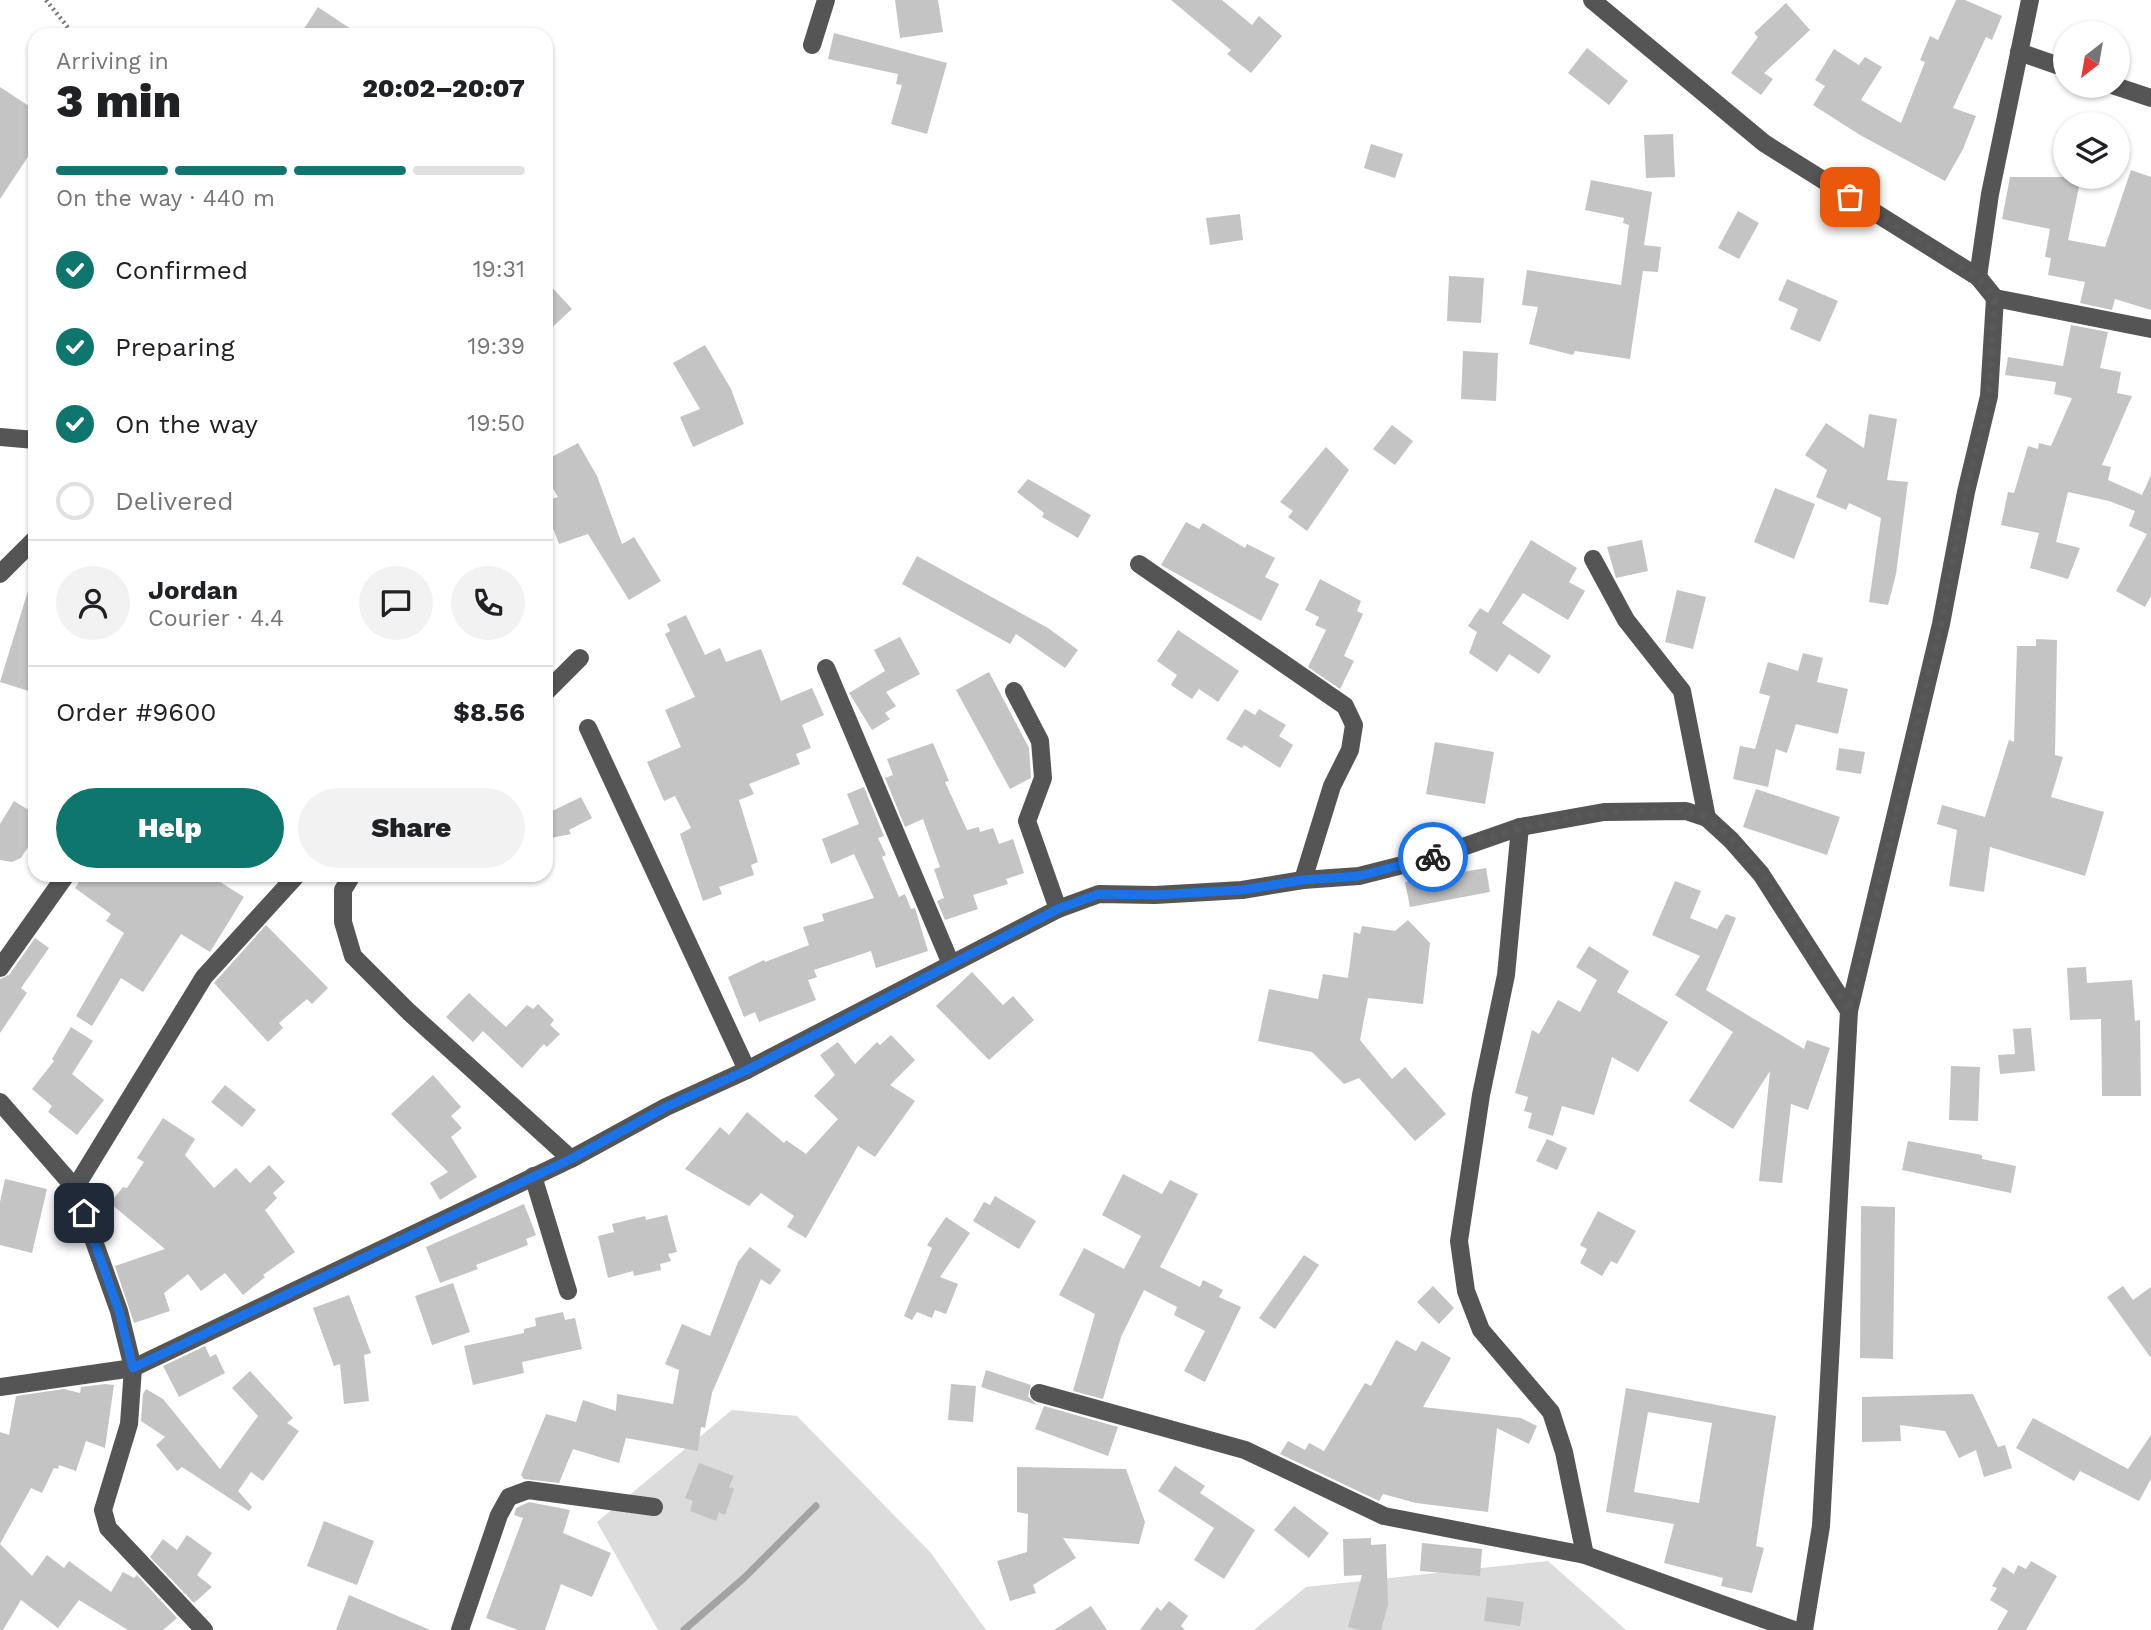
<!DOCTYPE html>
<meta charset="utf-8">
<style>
:root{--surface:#fff;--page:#f2f2f2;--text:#202124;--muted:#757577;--line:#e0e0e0;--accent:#0f766e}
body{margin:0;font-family:"Work Sans",sans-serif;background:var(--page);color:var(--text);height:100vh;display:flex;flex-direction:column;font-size:26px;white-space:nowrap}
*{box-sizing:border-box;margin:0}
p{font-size:23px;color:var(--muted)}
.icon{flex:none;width:38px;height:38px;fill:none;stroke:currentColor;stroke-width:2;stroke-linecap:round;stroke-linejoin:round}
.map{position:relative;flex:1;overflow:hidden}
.details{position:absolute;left:28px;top:28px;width:525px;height:854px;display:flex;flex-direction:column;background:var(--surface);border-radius:21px;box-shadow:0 2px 5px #0004}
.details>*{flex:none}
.needle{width:46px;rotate:211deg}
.controls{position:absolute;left:2053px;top:21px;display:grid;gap:14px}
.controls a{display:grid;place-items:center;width:77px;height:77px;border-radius:50%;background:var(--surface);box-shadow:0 2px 5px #0004;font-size:35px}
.pin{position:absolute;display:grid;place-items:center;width:60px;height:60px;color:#fff;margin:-30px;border-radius:14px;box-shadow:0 4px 10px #0006}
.courier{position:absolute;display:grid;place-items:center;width:70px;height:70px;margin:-35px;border:5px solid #1a73e8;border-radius:50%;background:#fff;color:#222;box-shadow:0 2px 9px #0007}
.summary em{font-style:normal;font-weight:800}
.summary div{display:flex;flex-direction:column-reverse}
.summary{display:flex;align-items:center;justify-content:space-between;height:119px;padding:0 28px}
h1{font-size:46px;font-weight:800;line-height:52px}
.bar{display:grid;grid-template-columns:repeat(4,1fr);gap:10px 7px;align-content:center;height:84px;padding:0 28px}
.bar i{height:9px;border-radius:5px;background:var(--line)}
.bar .current{background:var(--accent)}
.bar p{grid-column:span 4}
.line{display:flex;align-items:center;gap:18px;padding:0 28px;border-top:2px solid var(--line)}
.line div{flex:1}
.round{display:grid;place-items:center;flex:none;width:74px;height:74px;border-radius:37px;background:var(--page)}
ol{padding:0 28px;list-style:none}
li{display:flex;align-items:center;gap:21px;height:77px}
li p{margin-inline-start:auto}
li .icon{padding:7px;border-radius:50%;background:var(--accent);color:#fff;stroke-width:4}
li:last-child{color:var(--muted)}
li i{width:38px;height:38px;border:4px solid var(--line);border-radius:50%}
.button{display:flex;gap:14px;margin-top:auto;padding:14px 28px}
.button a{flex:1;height:80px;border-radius:42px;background:var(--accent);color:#fff;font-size:28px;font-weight:800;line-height:80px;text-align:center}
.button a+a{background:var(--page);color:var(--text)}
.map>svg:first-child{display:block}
</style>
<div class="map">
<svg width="2151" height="1630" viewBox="0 0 2151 1630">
<rect width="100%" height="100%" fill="#fff"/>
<!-- green -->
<g fill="#dcdcdc">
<polygon points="732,1410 797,1416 931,1553 986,1630 658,1630 597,1522"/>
<polygon points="1548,1561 1626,1630 1254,1630 1306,1587"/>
</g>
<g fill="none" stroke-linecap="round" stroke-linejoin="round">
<!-- stream -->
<polyline stroke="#a3a3a3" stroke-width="7" points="684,1630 744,1578 816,1506"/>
</g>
<!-- building -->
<g fill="#c4c4c4" fill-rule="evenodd">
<polygon points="895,0 938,0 943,32 900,38"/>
<polygon points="1171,0 1222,0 1252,25 1259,16 1282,36 1251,73 1227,54 1231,50"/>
<polygon points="1956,0 1965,0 2002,16 1992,40 1986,37 1953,108 1976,116 1963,149 1945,181 1860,135 1813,105 1825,86 1815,80 1834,49 1859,65 1865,57 1882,67 1861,100 1901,123 1925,62 1920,60 1930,36 1938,40"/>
<polygon points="1786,3 1810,30 1764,73 1773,79 1761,95 1731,73 1758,37 1754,33"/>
<polygon points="318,7 360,35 300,35"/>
<polygon points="834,33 947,63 927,134 891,124 902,85 896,84 898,74 828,59"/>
<polygon points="1587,48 1628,81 1609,105 1568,73"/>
<polygon points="0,87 35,110 35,146 0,199"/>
<polygon points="1673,134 1675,177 1646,178 1644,135"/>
<polygon points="1371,144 1403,154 1395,178 1364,168"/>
<polygon points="2131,170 2151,177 2151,310 2115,299 2112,310 2080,303 2085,282 2048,275 2051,258 2045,257 2050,229 2002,219 2010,177 2081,177 2068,240 2105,247"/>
<polygon points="1591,180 1652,192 1644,245 1661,247 1658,272 1643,271 1630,359 1575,351 1573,355 1529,344 1538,307 1522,305 1527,270 1621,285 1629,225 1623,223 1624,218 1585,210"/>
<polygon points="1738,211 1759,223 1739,259 1718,248"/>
<polygon points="1240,214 1243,240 1210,245 1206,218"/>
<polygon points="1449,276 1484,278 1481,323 1447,321"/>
<polygon points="1787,279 1838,301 1820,342 1790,329 1798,309 1778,300"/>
<polygon points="546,281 572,309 546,333"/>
<polygon points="2071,325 2108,332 2100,368 2121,372 2117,393 2132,396 2102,465 2111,467 2108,480 2142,495 2151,475 2151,596 2145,607 2116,591 2147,534 2129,526 2135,511 2109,501 2068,492 2056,542 2080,548 2068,579 2030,568 2039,533 2001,525 2008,492 2014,493 2028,446 2038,449 2039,443 2051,446 2072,398 2054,394 2056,382 2005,375 2008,357 2063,366"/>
<polygon points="705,345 731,389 744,424 693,447 680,417 700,409 673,363"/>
<polygon points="1463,351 1498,353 1496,401 1461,399"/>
<polygon points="1869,414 1897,419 1887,480 1908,482 1896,574 1888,605 1869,602 1881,518 1849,503 1846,510 1816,497 1827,470 1805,455 1826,423 1864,448"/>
<polygon points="1392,425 1413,441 1395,465 1373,449"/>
<polygon points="578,443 597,476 622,544 634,537 661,581 629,600 588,534 559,544 546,509 546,501 558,497 546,476 546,460"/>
<polygon points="1326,447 1349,470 1307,531 1288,517 1293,511 1280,502"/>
<polygon points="1028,479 1091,515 1078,538 1042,517 1044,513 1017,492"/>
<polygon points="1775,488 1815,504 1794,559 1754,542"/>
<polygon points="1186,522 1199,529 1203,523 1245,548 1247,544 1275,558 1265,577 1279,584 1261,621 1161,565"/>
<polygon points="1531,540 1577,568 1569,582 1585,591 1568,620 1523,593 1502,623 1551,656 1539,674 1509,654 1497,672 1469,653 1477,632 1468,626 1480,608 1488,613"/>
<polygon points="1642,540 1648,571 1616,578 1607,547"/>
<polygon points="917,556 1048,628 1078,650 1065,668 1016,634 1010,644 902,584"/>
<polygon points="1320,579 1361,601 1357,611 1363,614 1344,656 1354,661 1340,689 1308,667 1326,630 1315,625 1319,617 1305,610"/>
<polygon points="31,581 35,582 35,693 0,682"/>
<polygon points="1677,590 1706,597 1693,649 1665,642"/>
<polygon points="686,615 705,655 720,648 726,662 761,649 781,701 812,688 824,715 802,725 811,748 796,754 800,764 749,784 754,794 739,800 758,862 751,865 754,875 719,887 722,894 703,901 680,834 691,828 675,796 664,801 647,762 681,747 665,710 695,697 665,634 670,631 667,624"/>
<polygon points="1178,630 1239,671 1218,702 1199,689 1192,699 1171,685 1177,675 1157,661"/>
<polygon points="900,637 920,674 886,692 896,706 885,713 890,719 872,730 849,693 885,671 874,650"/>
<polygon points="2036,639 2057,640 2055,755 2063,757 2051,797 2104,812 2085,876 1990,847 1984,892 1949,886 1957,830 1937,824 1942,805 1985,817 2009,740 2014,742 2017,646 2036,646"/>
<polygon points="1803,653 1823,658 1817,682 1848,689 1838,734 1796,724 1787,753 1776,749 1768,787 1733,779 1740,746 1755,749 1770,696 1759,693 1768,662 1798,671"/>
<polygon points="989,672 1029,748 1031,778 1010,789 956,690"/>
<polygon points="1245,709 1255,715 1259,709 1286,725 1279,736 1293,745 1280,768 1244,745 1242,748 1226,739"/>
<polygon points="1435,742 1494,752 1485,804 1426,794"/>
<polygon points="933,743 949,781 945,782 967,830 979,827 980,832 993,828 999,844 1013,839 1024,873 1006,879 1008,884 973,895 978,909 945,920 937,901 944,898 934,869 940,867 923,819 905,827 885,778 893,775 887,759"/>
<polygon points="1839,748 1865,752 1861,774 1836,770"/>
<polygon points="864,787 884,836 878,838 886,855 882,857 899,897 905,894 911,909 915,908 928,951 876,968 871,951 814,970 817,977 808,980 816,1000 759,1022 755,1012 744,1017 728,977 764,960 765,962 809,945 803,927 824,921 822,914 874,898 854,854 831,864 822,839 859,824 847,794"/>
<polygon points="1756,789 1840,817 1827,855 1743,827"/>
<polygon points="581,797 592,818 569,830 571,834 551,838 546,814"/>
<polygon points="14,801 35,814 35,836 21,858 12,862 0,860 0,824"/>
<polygon points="1486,868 1490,892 1410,907 1405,882"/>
<polygon points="84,875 209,875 244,897 210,952 181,934 143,992 121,978 92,1026 76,1016 124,933 106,921 111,914 75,888"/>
<polygon points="1675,881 1701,891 1690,918 1717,929 1726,914 1736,918 1706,990 1804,1049 1807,1040 1830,1048 1808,1110 1791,1104 1782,1183 1759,1181 1770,1071 1733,1129 1689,1101 1733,1032 1675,995 1700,956 1652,935"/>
<polygon points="1408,920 1430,943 1423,1004 1368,998 1360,1040 1392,1079 1405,1067 1446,1114 1415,1141 1359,1078 1344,1084 1312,1052 1258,1041 1269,989 1318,999 1323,974 1348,978 1354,932 1360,934 1362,926 1395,931"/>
<polygon points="266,925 328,988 312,1004 307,999 279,1023 283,1028 268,1042 214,983"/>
<polygon points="35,938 49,948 21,988 27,993 0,1033 0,979 9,975"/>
<polygon points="1589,946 1629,971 1617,992 1668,1022 1638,1072 1612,1057 1594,1115 1562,1106 1553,1136 1528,1128 1532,1113 1524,1111 1528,1097 1515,1093 1532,1030 1539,1034 1558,1000 1580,1012 1597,980 1576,967"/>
<polygon points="2086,967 2087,983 2132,980 2135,1021 2140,1020 2141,1096 2102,1096 2101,1019 2070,1020 2067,968"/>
<polygon points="972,972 1003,1005 1013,996 1034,1020 989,1060 936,1006"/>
<polygon points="469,993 506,1027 527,1005 533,1009 538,1004 554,1020 550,1025 560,1034 547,1047 544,1044 522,1068 483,1031 473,1042 446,1017"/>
<polygon points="71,1027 93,1041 72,1074 104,1100 77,1135 48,1112 52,1106 32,1089 54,1061 52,1059"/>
<polygon points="2031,1028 2035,1071 2000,1074 1998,1055 2015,1054 2013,1029"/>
<polygon points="891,1035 915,1060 890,1085 915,1101 875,1157 858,1146 806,1238 787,1227 794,1216 761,1193 749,1206 685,1169 720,1127 729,1135 747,1112 784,1143 786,1140 806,1154 838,1119 814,1096 835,1075 820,1055 838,1042 855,1064 877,1042 880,1045"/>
<polygon points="1951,1066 1980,1067 1978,1121 1949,1120"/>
<polygon points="433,1075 461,1107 451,1116 462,1128 451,1137 477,1177 440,1200 430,1183 448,1172 391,1114"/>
<polygon points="225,1085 256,1110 242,1127 211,1102"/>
<polygon points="163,1118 195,1139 185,1155 214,1188 236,1168 250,1183 269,1165 285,1182 273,1193 277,1198 265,1210 295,1252 263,1275 265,1277 243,1295 225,1273 201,1291 188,1274 164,1293 170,1311 134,1323 115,1266 165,1249 110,1203 123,1187 127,1188 144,1162 137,1158"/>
<polygon points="1547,1139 1567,1148 1557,1170 1536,1161"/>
<polygon points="1908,1141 1982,1155 1982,1159 2016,1166 2011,1193 1902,1170"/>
<polygon points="1123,1174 1162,1194 1170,1180 1198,1194 1160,1267 1200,1287 1203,1280 1223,1290 1219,1297 1241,1307 1205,1382 1184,1371 1205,1331 1174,1315 1177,1307 1144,1290 1121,1337 1103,1399 1073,1391 1095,1314 1059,1295 1084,1248 1124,1269 1141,1236 1102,1215"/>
<polygon points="5,1179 47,1189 32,1253 0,1245 0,1202"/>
<polygon points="995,1196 1036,1221 1019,1249 973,1221 984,1202 990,1205"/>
<polygon points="524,1204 536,1235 526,1239 528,1245 476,1265 478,1269 440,1283 426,1247"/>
<polygon points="1861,1206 1895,1207 1893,1359 1860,1358"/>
<polygon points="1598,1211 1636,1231 1617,1264 1611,1261 1602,1276 1580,1263 1587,1249 1580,1245"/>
<polygon points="667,1215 677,1252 668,1254 671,1261 660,1264 661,1270 634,1276 633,1271 608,1278 598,1236 614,1232 612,1224 645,1216 646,1220"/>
<polygon points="946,1217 970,1233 940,1277 958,1284 946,1314 935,1310 932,1318 917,1312 912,1320 904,1316 932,1248 927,1245"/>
<polygon points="750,1247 781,1270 770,1285 761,1279 712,1393 705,1428 701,1427 698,1451 626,1438 619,1463 573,1449 559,1483 524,1479 521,1475 546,1414 576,1422 583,1400 616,1411 617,1394 673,1404 679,1370 665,1364 682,1324 710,1336 738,1262"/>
<polygon points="1304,1255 1319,1265 1275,1329 1259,1318"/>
<polygon points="453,1283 470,1332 432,1345 415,1296"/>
<polygon points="1433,1286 1454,1308 1439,1324 1417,1302"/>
<polygon points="2123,1286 2133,1300 2151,1287 2151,1358 2107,1297"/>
<polygon points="349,1295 371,1353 364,1355 369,1401 344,1404 340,1364 334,1366 313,1308"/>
<polygon points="563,1312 565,1320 575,1318 582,1349 522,1362 524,1373 473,1385 464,1346 524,1333 524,1329 536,1326 535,1318"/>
<polygon points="1396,1340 1416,1351 1422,1341 1451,1358 1423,1407 1521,1418 1537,1426 1529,1444 1497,1428 1488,1512 1416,1503 1383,1494 1379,1501 1280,1454 1288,1441 1305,1450 1309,1443 1324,1451 1365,1383 1371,1386"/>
<polygon points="205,1346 210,1357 216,1354 225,1373 179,1397 163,1366"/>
<polygon points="986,1370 1031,1385 1028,1396 1037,1405 981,1387"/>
<polygon points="250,1371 293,1418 287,1423 299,1431 263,1481 251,1472 238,1491 252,1507 249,1511 182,1467 177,1471 156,1445 165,1437 141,1421 143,1394 146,1389 163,1399 220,1469 258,1416 232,1388"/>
<polygon points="105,1384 114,1385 105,1448 86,1441 76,1471 59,1465 58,1469 54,1468 42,1493 31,1488 0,1544 32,1576 47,1555 64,1568 69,1561 111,1592 123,1572 134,1578 137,1575 177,1618 163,1630 128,1630 79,1600 58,1628 21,1600 3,1630 0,1630 0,1432 9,1435 16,1396 64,1389 80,1393 81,1387"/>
<polygon points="951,1384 976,1386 973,1422 948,1420"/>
<path d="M1626,1388l150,28 -20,130 8,2 -12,45 -31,-7 2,-8 -59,-15 10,-39 -68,-12zM1648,1412l64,11 -13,80 -65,-11z"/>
<polygon points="1973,1394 1998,1447 2005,1445 2012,1468 1984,1477 1976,1450 1959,1458 1945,1431 1900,1425 1901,1441 1862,1442 1862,1397"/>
<polygon points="1044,1406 1118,1427 1108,1456 1035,1429"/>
<polygon points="2033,1418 2128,1469 2151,1435 2151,1479 2139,1501 2080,1471 2074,1481 2016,1448"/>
<polygon points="699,1463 734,1476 729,1487 734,1489 725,1515 719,1512 716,1521 690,1511 693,1501 685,1498"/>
<polygon points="1175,1466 1205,1486 1200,1493 1255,1530 1224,1579 1194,1560 1214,1528 1158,1491"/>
<polygon points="1017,1467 1126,1469 1145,1522 1139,1544 1063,1538 1076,1558 1033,1585 1036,1593 1010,1601 997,1561 1027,1552 1028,1514 1017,1512"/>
<polygon points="529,1502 570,1510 563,1533 611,1553 592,1597 561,1584 545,1630 518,1630 486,1618 523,1518 514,1515 516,1508"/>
<polygon points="1294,1506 1329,1533 1309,1558 1274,1530"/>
<polygon points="324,1521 374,1541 357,1585 307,1566"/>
<polygon points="187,1535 212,1553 197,1575 212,1587 194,1603 150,1557 163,1539 177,1550"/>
<polygon points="1371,1538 1371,1545 1386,1544 1388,1605 1381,1630 1359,1630 1348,1627 1362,1575 1344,1576 1343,1539"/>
<polygon points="1422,1543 1482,1549 1480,1576 1420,1571"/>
<polygon points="2031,1561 2057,1576 2026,1630 1997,1630 2008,1611 1990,1600 1997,1588 1992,1586 2003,1567 2014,1574 2018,1565 2026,1569"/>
<polygon points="349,1595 430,1630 336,1630"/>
<polygon points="1487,1597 1524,1602 1520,1626 1484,1621"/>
<polygon points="1169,1601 1188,1616 1181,1626 1185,1630 1140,1630 1157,1607 1161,1611"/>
<polygon points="1091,1606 1107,1630 1054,1630"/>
</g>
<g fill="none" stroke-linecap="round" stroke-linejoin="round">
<!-- path -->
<polyline stroke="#777" stroke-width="4.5" stroke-dasharray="2 3.5" stroke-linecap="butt" points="46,0 74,35"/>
<!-- minor -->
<g stroke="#555" stroke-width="18">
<polyline points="1592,0 1764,143 1978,277 1995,298 2151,329"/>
<polyline points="812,45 826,0"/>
<polyline points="2019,52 2065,68"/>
<polyline points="2115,86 2151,98"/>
<polyline points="1978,277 1990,194 2030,0"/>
<polyline points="0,437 35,440"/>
<polyline points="1593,559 1626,620 1682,691 1707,818"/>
<polyline points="1139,564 1345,706 1354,725 1350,750 1332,786 1303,880"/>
<polyline points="0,574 35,539"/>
<polyline points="826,668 951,964"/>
<polyline points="1014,691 1040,741 1043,778 1027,821 1058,909"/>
<polyline points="546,692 580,658"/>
<polyline points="588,728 747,1070"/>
<polyline points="1520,827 1506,975 1481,1095 1459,1241 1466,1291 1481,1330 1551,1412 1564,1452 1585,1555 1794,1630"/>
<polyline points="352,875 343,890 343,922 353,956 409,1012 571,1159"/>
<polyline points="0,968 66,875"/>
<polyline points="0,1102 75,1188 119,1311 133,1368 129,1424 103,1510 108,1528 204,1630"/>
<polyline points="533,1176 568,1291"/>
<polyline points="75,1188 204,977 297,875"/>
<polyline points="0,1387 133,1368 571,1159 666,1107 747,1070 1058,909 1099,894 1155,895 1242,890 1303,880 1359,876 1434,857 1520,827 1604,812 1686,811 1707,818 1731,840 1761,874 1849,1011"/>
<polyline points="1039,1393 1245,1450 1384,1516 1585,1555"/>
<polyline points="460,1630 499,1515 509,1497 528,1490 654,1507"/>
<polyline points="1804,1630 1821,1526 1849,1011 1941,624 1966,492 1989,396 1995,298"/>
</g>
</g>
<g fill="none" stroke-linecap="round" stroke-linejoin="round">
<!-- done -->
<path stroke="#595959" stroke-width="7" stroke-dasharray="0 12.6" d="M1433,857c73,-28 145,-46 223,-46 17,0 37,-2 52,8 49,31 108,140 141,192l92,-387 25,-132 23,-96 6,-98 -17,-21 -128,-80"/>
<!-- route -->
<polyline stroke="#1a73e8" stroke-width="9" points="84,1213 119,1311 133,1368 571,1159 666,1107 747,1070 1058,909 1099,894 1155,895 1242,890 1303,880 1359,876 1433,857"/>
</g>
</svg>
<div class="controls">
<a><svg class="needle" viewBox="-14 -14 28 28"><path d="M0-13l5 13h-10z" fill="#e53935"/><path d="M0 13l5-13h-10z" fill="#757577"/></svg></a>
<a><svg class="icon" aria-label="layers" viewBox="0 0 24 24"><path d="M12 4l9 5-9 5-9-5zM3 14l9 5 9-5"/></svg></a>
</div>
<div class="pin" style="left:1850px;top:197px;background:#ea580c"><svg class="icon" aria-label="bag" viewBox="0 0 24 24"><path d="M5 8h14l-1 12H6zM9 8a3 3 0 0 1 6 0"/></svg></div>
<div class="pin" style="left:84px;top:1213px;background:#1f2937"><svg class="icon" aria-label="home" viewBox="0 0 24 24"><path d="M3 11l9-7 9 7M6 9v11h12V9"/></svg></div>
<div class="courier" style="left:1433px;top:857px"><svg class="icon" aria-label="bike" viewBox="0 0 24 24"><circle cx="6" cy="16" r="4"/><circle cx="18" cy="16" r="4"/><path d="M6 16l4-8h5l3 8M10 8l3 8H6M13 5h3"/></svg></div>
<section class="details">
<div class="summary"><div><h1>3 min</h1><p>Arriving in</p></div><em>20:02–20:07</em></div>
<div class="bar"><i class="current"></i><i class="current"></i><i class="current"></i><i></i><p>On the way · 440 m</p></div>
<ol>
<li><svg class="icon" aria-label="check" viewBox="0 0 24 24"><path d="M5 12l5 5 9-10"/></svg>Confirmed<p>19:31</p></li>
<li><svg class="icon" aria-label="check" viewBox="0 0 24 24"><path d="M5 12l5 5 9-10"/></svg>Preparing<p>19:39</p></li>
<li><svg class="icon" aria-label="check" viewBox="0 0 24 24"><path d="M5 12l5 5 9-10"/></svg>On the way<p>19:50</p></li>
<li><i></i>Delivered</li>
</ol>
<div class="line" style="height:126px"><a class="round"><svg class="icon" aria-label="person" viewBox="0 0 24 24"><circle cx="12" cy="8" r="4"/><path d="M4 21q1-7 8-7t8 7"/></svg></a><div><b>Jordan</b><p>Courier · 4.4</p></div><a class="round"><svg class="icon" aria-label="chat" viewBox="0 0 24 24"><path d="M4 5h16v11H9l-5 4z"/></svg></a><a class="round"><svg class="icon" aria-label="phone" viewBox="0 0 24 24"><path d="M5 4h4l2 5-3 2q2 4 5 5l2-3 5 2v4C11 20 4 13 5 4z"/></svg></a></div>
<div class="line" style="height:91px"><div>Order #9600</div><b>$8.56</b></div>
<div class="button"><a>Help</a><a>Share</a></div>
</section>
</div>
